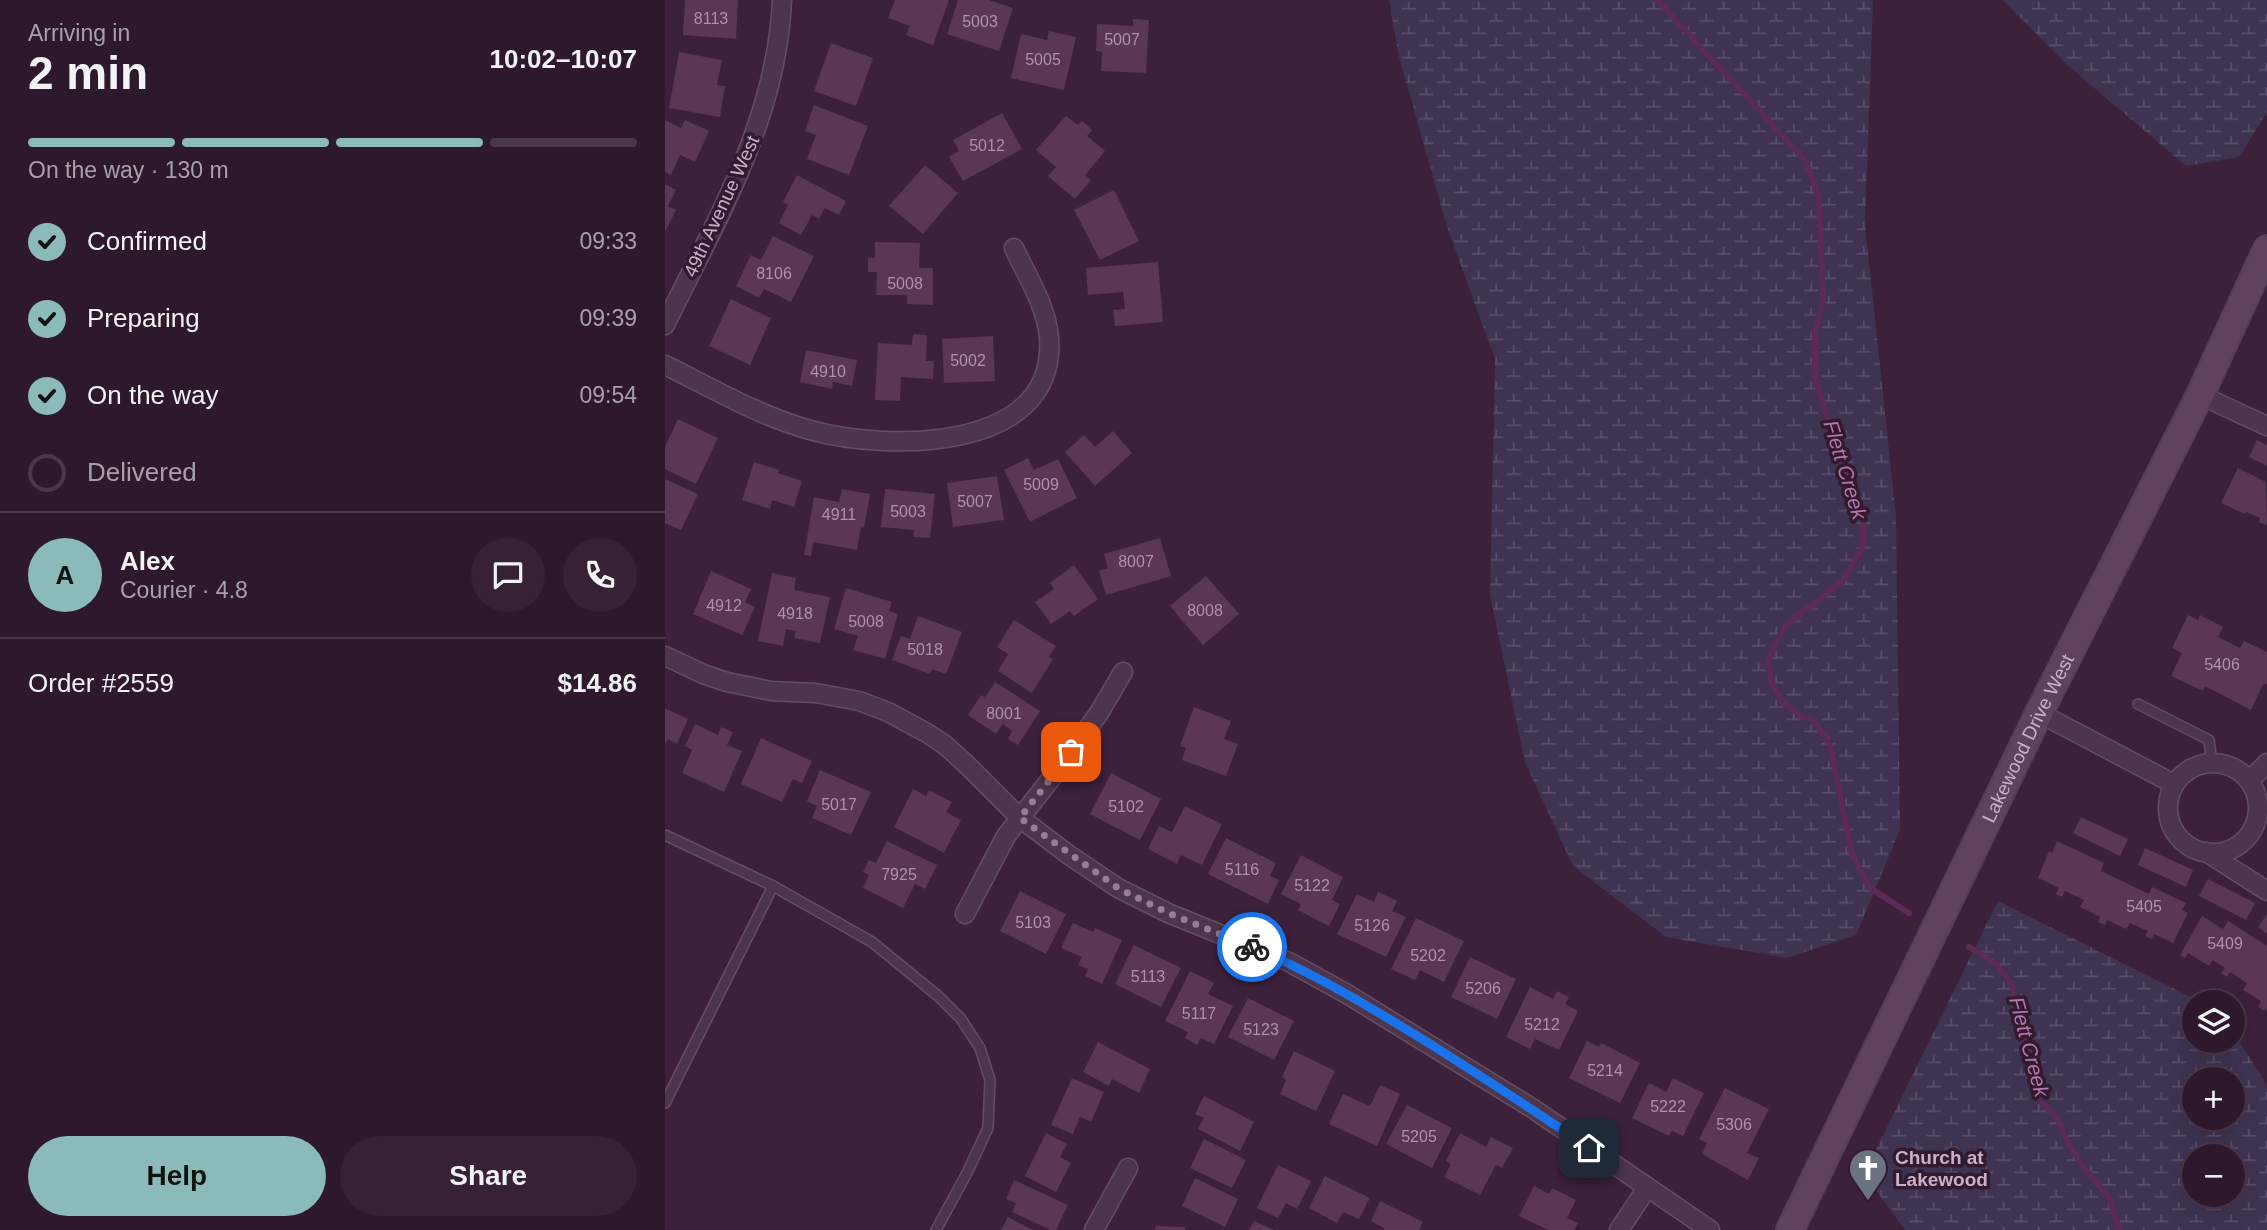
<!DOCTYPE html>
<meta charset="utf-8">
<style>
:root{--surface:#2e192c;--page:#362234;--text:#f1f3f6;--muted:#a7a0a9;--line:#493848;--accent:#8bbbb9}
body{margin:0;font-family:Helvetica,sans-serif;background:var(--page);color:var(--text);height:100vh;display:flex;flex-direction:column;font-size:26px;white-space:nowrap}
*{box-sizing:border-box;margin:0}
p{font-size:23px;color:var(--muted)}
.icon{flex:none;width:38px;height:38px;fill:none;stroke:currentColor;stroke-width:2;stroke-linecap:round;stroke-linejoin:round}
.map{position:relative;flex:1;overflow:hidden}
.details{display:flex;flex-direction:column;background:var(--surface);width:665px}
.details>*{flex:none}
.buttons{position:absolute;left:1517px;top:990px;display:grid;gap:14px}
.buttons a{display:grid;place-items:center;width:63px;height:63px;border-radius:50%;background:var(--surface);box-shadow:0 7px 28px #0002,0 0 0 2px var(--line);font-size:35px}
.pin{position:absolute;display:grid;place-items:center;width:60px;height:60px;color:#fff;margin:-30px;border-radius:14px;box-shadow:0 4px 10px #0006}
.courier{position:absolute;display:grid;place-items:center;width:70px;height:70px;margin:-35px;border:5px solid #1a73e8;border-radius:50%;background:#fff;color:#222;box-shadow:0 2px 9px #0007}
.overview em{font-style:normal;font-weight:800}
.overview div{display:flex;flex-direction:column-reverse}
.overview{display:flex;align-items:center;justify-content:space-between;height:119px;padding:0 28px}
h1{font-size:46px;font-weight:800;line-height:52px}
.bar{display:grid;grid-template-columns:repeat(4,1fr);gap:10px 7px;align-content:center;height:84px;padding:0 28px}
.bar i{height:9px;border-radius:5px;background:var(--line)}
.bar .current{background:var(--accent)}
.bar p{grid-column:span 4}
.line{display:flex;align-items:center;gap:18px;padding:0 28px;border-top:2px solid var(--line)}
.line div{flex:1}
.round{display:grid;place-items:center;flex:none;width:74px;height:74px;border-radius:37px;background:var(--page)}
ol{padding:0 28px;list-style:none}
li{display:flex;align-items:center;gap:21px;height:77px}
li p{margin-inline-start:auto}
li .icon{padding:7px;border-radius:50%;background:var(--accent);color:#111;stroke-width:4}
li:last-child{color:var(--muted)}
li i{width:38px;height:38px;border:4px solid var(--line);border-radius:50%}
.action{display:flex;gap:14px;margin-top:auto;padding:14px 28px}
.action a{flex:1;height:80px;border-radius:42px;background:var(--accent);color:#111;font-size:28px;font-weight:800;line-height:80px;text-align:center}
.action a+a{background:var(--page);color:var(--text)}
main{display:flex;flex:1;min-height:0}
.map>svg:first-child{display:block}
</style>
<main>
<section class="details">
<div class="overview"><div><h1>2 min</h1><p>Arriving in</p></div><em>10:02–10:07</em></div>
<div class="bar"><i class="current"></i><i class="current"></i><i class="current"></i><i></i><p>On the way · 130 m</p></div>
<ol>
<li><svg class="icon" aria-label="check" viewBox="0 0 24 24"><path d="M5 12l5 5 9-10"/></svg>Confirmed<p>09:33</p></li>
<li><svg class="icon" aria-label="check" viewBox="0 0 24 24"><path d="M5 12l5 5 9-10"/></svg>Preparing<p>09:39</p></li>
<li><svg class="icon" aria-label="check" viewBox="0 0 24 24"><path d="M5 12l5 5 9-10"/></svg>On the way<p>09:54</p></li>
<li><i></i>Delivered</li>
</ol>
<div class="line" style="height:126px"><b class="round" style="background:var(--accent);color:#111">A</b><div><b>Alex</b><p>Courier · 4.8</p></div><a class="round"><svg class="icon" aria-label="chat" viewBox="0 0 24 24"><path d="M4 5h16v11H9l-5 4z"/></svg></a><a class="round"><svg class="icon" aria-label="phone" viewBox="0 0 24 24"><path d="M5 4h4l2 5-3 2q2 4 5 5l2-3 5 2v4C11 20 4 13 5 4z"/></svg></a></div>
<div class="line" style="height:91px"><div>Order #2559</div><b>$14.86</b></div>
<div class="action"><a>Help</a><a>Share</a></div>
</section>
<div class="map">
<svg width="1602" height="1230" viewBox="0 0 1602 1230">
<defs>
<pattern id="wetland-marsh" width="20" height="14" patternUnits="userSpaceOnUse" patternTransform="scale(1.75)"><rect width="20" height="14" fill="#3e3351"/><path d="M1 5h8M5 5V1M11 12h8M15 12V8" fill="none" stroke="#594e69"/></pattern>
</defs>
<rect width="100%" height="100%" fill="#3d213b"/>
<!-- wetland -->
<g fill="url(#wetland-marsh)" fill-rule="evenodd">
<polygon points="724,0 1208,0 1200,224 1231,517 1235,830 1191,935 1122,958 1001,937 908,866 860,762 825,595 830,359 782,227 733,53"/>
<polygon points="1338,0 1602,0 1602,112 1574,157 1521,166 1401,64"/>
<path d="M1333,901l205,102h-8v38h38v-9l34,53v145h-362l-41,-56zM1530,1080h38v38h-38zM1530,1157h38v38h-38z"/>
</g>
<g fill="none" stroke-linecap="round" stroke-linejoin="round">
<!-- stream -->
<g stroke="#5b2a56" stroke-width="6">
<polyline points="992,0 1140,160 1154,197 1158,302 1150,332 1150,377 1167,432 1199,517 1197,548 1178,581 1132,616 1118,629 1102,662 1108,685 1118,703 1135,715 1149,721 1165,745 1187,854 1205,888 1244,913"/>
<polyline points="1304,947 1329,962 1346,983 1355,1023 1371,1071 1372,1096 1393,1120 1401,1139 1416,1164 1444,1197 1454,1230"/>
</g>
</g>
<!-- building -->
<g fill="#593755">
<polygon points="20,0 73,0 71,39 18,35"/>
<polygon points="230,0 284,0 268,45 241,35 245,26 223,18"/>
<polygon points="293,0 324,0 348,8 334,51 282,34"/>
<polygon points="468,19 484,20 481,73 436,71 437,52 431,51 432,24 468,26"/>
<polygon points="384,31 411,37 399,90 346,78 356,34 382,40"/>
<polygon points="166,43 208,58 191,106 149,91"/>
<polygon points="14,52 57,60 52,85 60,86 55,117 4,108"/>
<polygon points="149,105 203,126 184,175 142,159 151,135 140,131"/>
<polygon points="337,113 357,149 298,181 284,157 294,151 288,140"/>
<polygon points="401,116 413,125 417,121 427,130 422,136 440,151 420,175 426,180 410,199 383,176 391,167 371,150"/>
<polygon points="0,120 16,128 20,120 44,131 30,162 15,155 6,175 0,172"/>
<polygon points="260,165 293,193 258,234 224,206"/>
<polygon points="132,175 181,201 174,215 160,208 154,219 147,215 136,235 114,223 123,205 118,202"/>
<polygon points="0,184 11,190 3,206 11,210 0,232"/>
<polygon points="449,190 474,241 435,260 409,210"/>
<polygon points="108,236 149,256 126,302 99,289 94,298 71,286 86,255 96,260"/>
<polygon points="210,242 255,243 254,268 268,268 268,305 242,304 242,295 211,295 212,272 203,272 203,258 210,258"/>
<polygon points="493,262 498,322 450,326 448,310 460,309 458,292 423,295 421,268"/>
<polygon points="66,299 106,318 85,365 44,346"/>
<polygon points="248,334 262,335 261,361 269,361 268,379 236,377 235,401 210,400 213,343 247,345"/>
<polygon points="328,336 330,381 279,383 277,339"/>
<polygon points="141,350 192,360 187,386 168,382 167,389 135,382"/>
<polygon points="13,419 53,438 31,484 0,469 0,447"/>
<polygon points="448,431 467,453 430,486 400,452 419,435 430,447"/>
<polygon points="1592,440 1602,445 1602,466 1584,457"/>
<polygon points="363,458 369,470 393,459 412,498 365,522 339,470"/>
<polygon points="89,462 114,470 113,473 137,481 129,507 107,500 105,509 77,500"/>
<polygon points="1573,468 1601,482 1602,525 1594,522 1595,518 1581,512 1580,514 1556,503"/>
<polygon points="332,476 339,520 288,527 282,483"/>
<polygon points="0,479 33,494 16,530 0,523"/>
<polygon points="177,489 205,494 199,528 196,527 192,550 148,542 146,556 139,555 149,497 174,502"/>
<polygon points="220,489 270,494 265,538 248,537 249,530 216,527"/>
<polygon points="495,538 506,576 441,595 434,571 443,568 439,554"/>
<polygon points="409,565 433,599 409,616 405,611 386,624 370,602 389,589 385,583"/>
<polygon points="46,571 86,589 80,602 90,607 77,635 28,614"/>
<polygon points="107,573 131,578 129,590 165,597 155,643 129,638 131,631 121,629 118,646 93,641"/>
<polygon points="541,576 574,614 538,645 505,606"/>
<polygon points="181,588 227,602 224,611 233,614 220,659 188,650 193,636 169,629"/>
<polygon points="1523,615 1533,620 1535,615 1558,627 1553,637 1575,648 1579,641 1602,652 1602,684 1598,684 1586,710 1540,686 1538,691 1506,676 1517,653 1507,648"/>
<polygon points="253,616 297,632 281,674 267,669 265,674 227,660 236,636 245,639"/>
<polygon points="349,620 391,646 384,657 388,659 367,693 333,671 343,654 332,647"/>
<polygon points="330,682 375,711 353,745 343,739 347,731 338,724 331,734 303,715 316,695 320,697"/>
<polygon points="529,707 566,721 559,739 573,744 561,776 517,760 521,748 515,746"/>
<polygon points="0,708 23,719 12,744 3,739 0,745"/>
<polygon points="30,724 53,735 56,727 68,732 62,745 77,751 59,792 17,773 27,750 20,746"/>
<polygon points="96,738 147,761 137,783 128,779 117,802 76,784"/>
<polygon points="155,770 206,792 186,835 147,818 152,806 142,801"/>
<polygon points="446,773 496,799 475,840 425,814"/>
<polygon points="248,789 261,796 264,790 287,802 281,812 296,820 279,853 229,827"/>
<polygon points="520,806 557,824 537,865 516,855 512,864 483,849 494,826 507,832"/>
<polygon points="1416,817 1463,839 1455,856 1408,833"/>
<polygon points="561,838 611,863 605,876 614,880 603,904 543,874"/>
<polygon points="222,841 272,865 260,889 250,884 238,908 198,888 204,875 198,872 204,860 211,863"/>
<polygon points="1392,841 1439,863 1436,871 1484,894 1487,887 1521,903 1517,910 1523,913 1508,943 1489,934 1487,939 1480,936 1483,931 1465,923 1461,929 1442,920 1440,925 1433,922 1435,917 1415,907 1419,900 1400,891 1397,897 1391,894 1394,888 1373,878 1384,851 1387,853"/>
<polygon points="1480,848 1528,870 1521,887 1473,865"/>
<polygon points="636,855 678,877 667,900 675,904 664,926 633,910 636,904 616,894"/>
<polygon points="1543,879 1590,903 1581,920 1534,896"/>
<polygon points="355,891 401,914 381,954 335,931"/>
<polygon points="713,892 732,901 727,911 741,917 721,957 672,934 692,894 709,902"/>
<polygon points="1602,914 1602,934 1593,927"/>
<polygon points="1537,916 1558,929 1563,921 1602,946 1602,1008 1600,1011 1593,1007 1596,1001 1578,990 1582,983 1565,972 1562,977 1556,973 1560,968 1548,960 1544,966 1523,953 1520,958 1515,955"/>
<polygon points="751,918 799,941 779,982 755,970 750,980 726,969"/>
<polygon points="408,923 428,932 430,928 457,940 437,984 420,976 423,969 413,965 417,957 396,948"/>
<polygon points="469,945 516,968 496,1007 450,984"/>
<polygon points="805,957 851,979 832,1019 786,997"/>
<polygon points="525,971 549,983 543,994 568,1006 549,1044 536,1038 532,1045 520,1038 523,1032 500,1021"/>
<polygon points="865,987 888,999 892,991 904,997 900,1004 913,1011 894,1050 870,1039 865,1049 841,1037"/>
<polygon points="583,998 629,1021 609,1060 563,1037"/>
<polygon points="922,1041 934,1047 936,1043 975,1063 955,1103 904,1078"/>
<polygon points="433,1042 485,1069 474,1093 447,1079 444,1086 418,1072"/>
<polygon points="629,1051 670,1071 651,1111 615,1094 621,1080 617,1077"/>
<polygon points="407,1078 439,1092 426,1122 415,1117 408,1134 386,1125"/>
<polygon points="1008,1078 1039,1093 1018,1136 1007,1131 1004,1136 967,1118 984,1083 1001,1092"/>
<polygon points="715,1085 735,1094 712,1146 664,1124 678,1094 705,1106"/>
<polygon points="1060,1088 1104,1109 1082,1153 1094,1158 1083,1180 1037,1154 1042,1143 1034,1139"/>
<polygon points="539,1096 589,1122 575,1151 533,1129 539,1118 530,1114"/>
<polygon points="742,1105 787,1128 767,1168 721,1144"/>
<polygon points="381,1133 402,1144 395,1157 406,1163 391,1192 360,1176"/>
<polygon points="795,1133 821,1147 826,1137 848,1148 837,1168 831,1165 815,1195 779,1177 786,1164 781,1161"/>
<polygon points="539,1139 581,1160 567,1188 525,1168"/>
<polygon points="613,1165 646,1181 632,1209 621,1203 613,1218 592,1208"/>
<polygon points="660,1176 705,1198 694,1219 678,1212 672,1223 644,1208"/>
<polygon points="530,1178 573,1199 560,1227 517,1206"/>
<polygon points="349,1180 403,1205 391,1230 386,1230 347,1212 351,1203 341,1199"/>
<polygon points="869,1186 884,1194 887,1188 911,1200 902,1218 913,1223 909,1230 883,1230 854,1216"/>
<polygon points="715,1201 758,1222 754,1230 719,1230 719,1228 706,1221"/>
<polygon points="343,1217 368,1230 336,1230"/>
<polygon points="589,1221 609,1230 584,1230"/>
<polygon points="491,1226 520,1227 520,1230 490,1230"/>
</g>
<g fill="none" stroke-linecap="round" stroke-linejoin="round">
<defs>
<g id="service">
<polyline points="1473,704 1544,740 1547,762"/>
<polyline points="0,835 108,886 207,942 273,996 296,1019 315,1048 325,1080 323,1128 302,1173 271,1230"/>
<polyline points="0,1103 108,886"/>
</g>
<g id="minor">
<path d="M0,325c51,-105 112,-205 117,-325"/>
<path d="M0,365c47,23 94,51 145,65 75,21 248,24 239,-93 -3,-32 -22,-61 -35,-89"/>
<polyline points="1535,395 1602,426"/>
<polyline points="0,656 38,674 62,682 106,691 151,693 194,701 223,712 262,733 280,745 301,764 355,818 404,855 453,888 503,913 624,962 682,994 867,1108 1045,1230"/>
<polyline points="1374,713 1509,784"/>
<circle cx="1548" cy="808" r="45"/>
<polyline points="1584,781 1602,763"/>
<polyline points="1541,852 1602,891"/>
<polyline points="300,914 341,836 392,771 434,713 458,672"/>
<polyline points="429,1230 463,1168"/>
<polyline points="954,1230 982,1188"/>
</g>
<g id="secondary">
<path id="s1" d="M1125,1230l249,-517 161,-318 67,-146"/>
</g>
</defs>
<!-- service casing -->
<use href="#service" stroke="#654d63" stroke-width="12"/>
<!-- minor casing -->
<use href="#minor" stroke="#654d63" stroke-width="21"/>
<!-- secondary casing -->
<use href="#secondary" stroke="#563e54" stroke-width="30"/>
<!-- service -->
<use href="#service" stroke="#4d354b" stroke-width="9"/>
<!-- minor -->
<use href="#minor" stroke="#4d354b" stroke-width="18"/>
<!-- secondary -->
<use href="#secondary" stroke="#61425c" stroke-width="26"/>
</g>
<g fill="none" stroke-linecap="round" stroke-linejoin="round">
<!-- done -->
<polyline stroke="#987e95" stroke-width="7" stroke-dasharray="0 12.6" points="406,752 355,818 453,888 503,913 587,947"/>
<!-- route -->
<path stroke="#1a73e8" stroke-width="9" d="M587,947c62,26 118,60 175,95 55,35 109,69 162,106"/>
</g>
<!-- icons -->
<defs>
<symbol id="church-pin" viewBox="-11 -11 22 30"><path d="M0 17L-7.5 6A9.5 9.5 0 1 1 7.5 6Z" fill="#6b7280" stroke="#321a2f"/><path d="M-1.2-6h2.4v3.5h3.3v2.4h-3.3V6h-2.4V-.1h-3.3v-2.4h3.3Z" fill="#fff"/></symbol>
</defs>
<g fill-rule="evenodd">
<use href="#church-pin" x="1181" y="1146" width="44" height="60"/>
</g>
<g text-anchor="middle" stroke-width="7" stroke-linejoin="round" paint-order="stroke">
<!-- number labels -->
<g font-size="16" fill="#ad92aa">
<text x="46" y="24">8113</text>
<text x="315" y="27">5003</text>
<text x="457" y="45">5007</text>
<text x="378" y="65">5005</text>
<text x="322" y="151">5012</text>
<text x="109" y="279">8106</text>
<text x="240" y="289">5008</text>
<text x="303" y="366">5002</text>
<text x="163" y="377">4910</text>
<text x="376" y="490">5009</text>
<text x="310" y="507">5007</text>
<text x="243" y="517">5003</text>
<text x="174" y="520">4911</text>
<text x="471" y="567">8007</text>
<text x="59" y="611">4912</text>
<text x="540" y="616">8008</text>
<text x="130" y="619">4918</text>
<text x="201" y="627">5008</text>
<text x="260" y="655">5018</text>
<text x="1557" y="670">5406</text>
<text x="339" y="719">8001</text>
<text x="174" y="810">5017</text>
<text x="461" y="812">5102</text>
<text x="577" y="875">5116</text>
<text x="234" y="880">7925</text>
<text x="647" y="891">5122</text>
<text x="1479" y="912">5405</text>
<text x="368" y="928">5103</text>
<text x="707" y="931">5126</text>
<text x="1560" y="949">5409</text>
<text x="763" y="961">5202</text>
<text x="483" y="982">5113</text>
<text x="818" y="994">5206</text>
<text x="534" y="1019">5117</text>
<text x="877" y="1030">5212</text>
<text x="596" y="1035">5123</text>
<text x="940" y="1076">5214</text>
<text x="1003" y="1112">5222</text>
<text x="1069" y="1130">5306</text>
<text x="754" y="1142">5205</text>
</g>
<!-- street labels -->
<g font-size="19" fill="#c9b0c6" stroke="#321a2f">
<text transform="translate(56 206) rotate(-65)" y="7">49th Avenue West</text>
<text dy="7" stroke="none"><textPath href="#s1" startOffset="546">Lakewood Drive West</textPath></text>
</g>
<!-- poi labels -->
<g font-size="19" font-weight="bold" fill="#c9b0c6" stroke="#321a2f" text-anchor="start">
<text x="1230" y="1164">Church at<tspan x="1230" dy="22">Lakewood</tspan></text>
</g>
<!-- water labels -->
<g font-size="21" font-style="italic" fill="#b375ae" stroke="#321a2f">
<text transform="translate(1180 470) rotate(73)" y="7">Flett Creek</text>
<text transform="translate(1364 1047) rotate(75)" y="7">Flett Creek</text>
</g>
</g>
</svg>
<div class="buttons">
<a><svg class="icon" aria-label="layers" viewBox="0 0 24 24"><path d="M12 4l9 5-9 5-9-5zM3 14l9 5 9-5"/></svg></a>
<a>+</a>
<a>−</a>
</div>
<div class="pin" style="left:406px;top:752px;background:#ea580c"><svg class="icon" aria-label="bag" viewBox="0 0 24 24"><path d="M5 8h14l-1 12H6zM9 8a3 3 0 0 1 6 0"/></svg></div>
<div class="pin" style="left:924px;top:1148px;background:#1f2937"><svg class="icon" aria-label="home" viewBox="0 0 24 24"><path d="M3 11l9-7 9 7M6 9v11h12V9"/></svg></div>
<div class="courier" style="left:587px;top:947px"><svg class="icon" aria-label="bike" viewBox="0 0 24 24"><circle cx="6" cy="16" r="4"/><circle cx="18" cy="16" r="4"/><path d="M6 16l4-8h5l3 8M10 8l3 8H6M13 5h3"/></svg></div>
</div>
</main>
